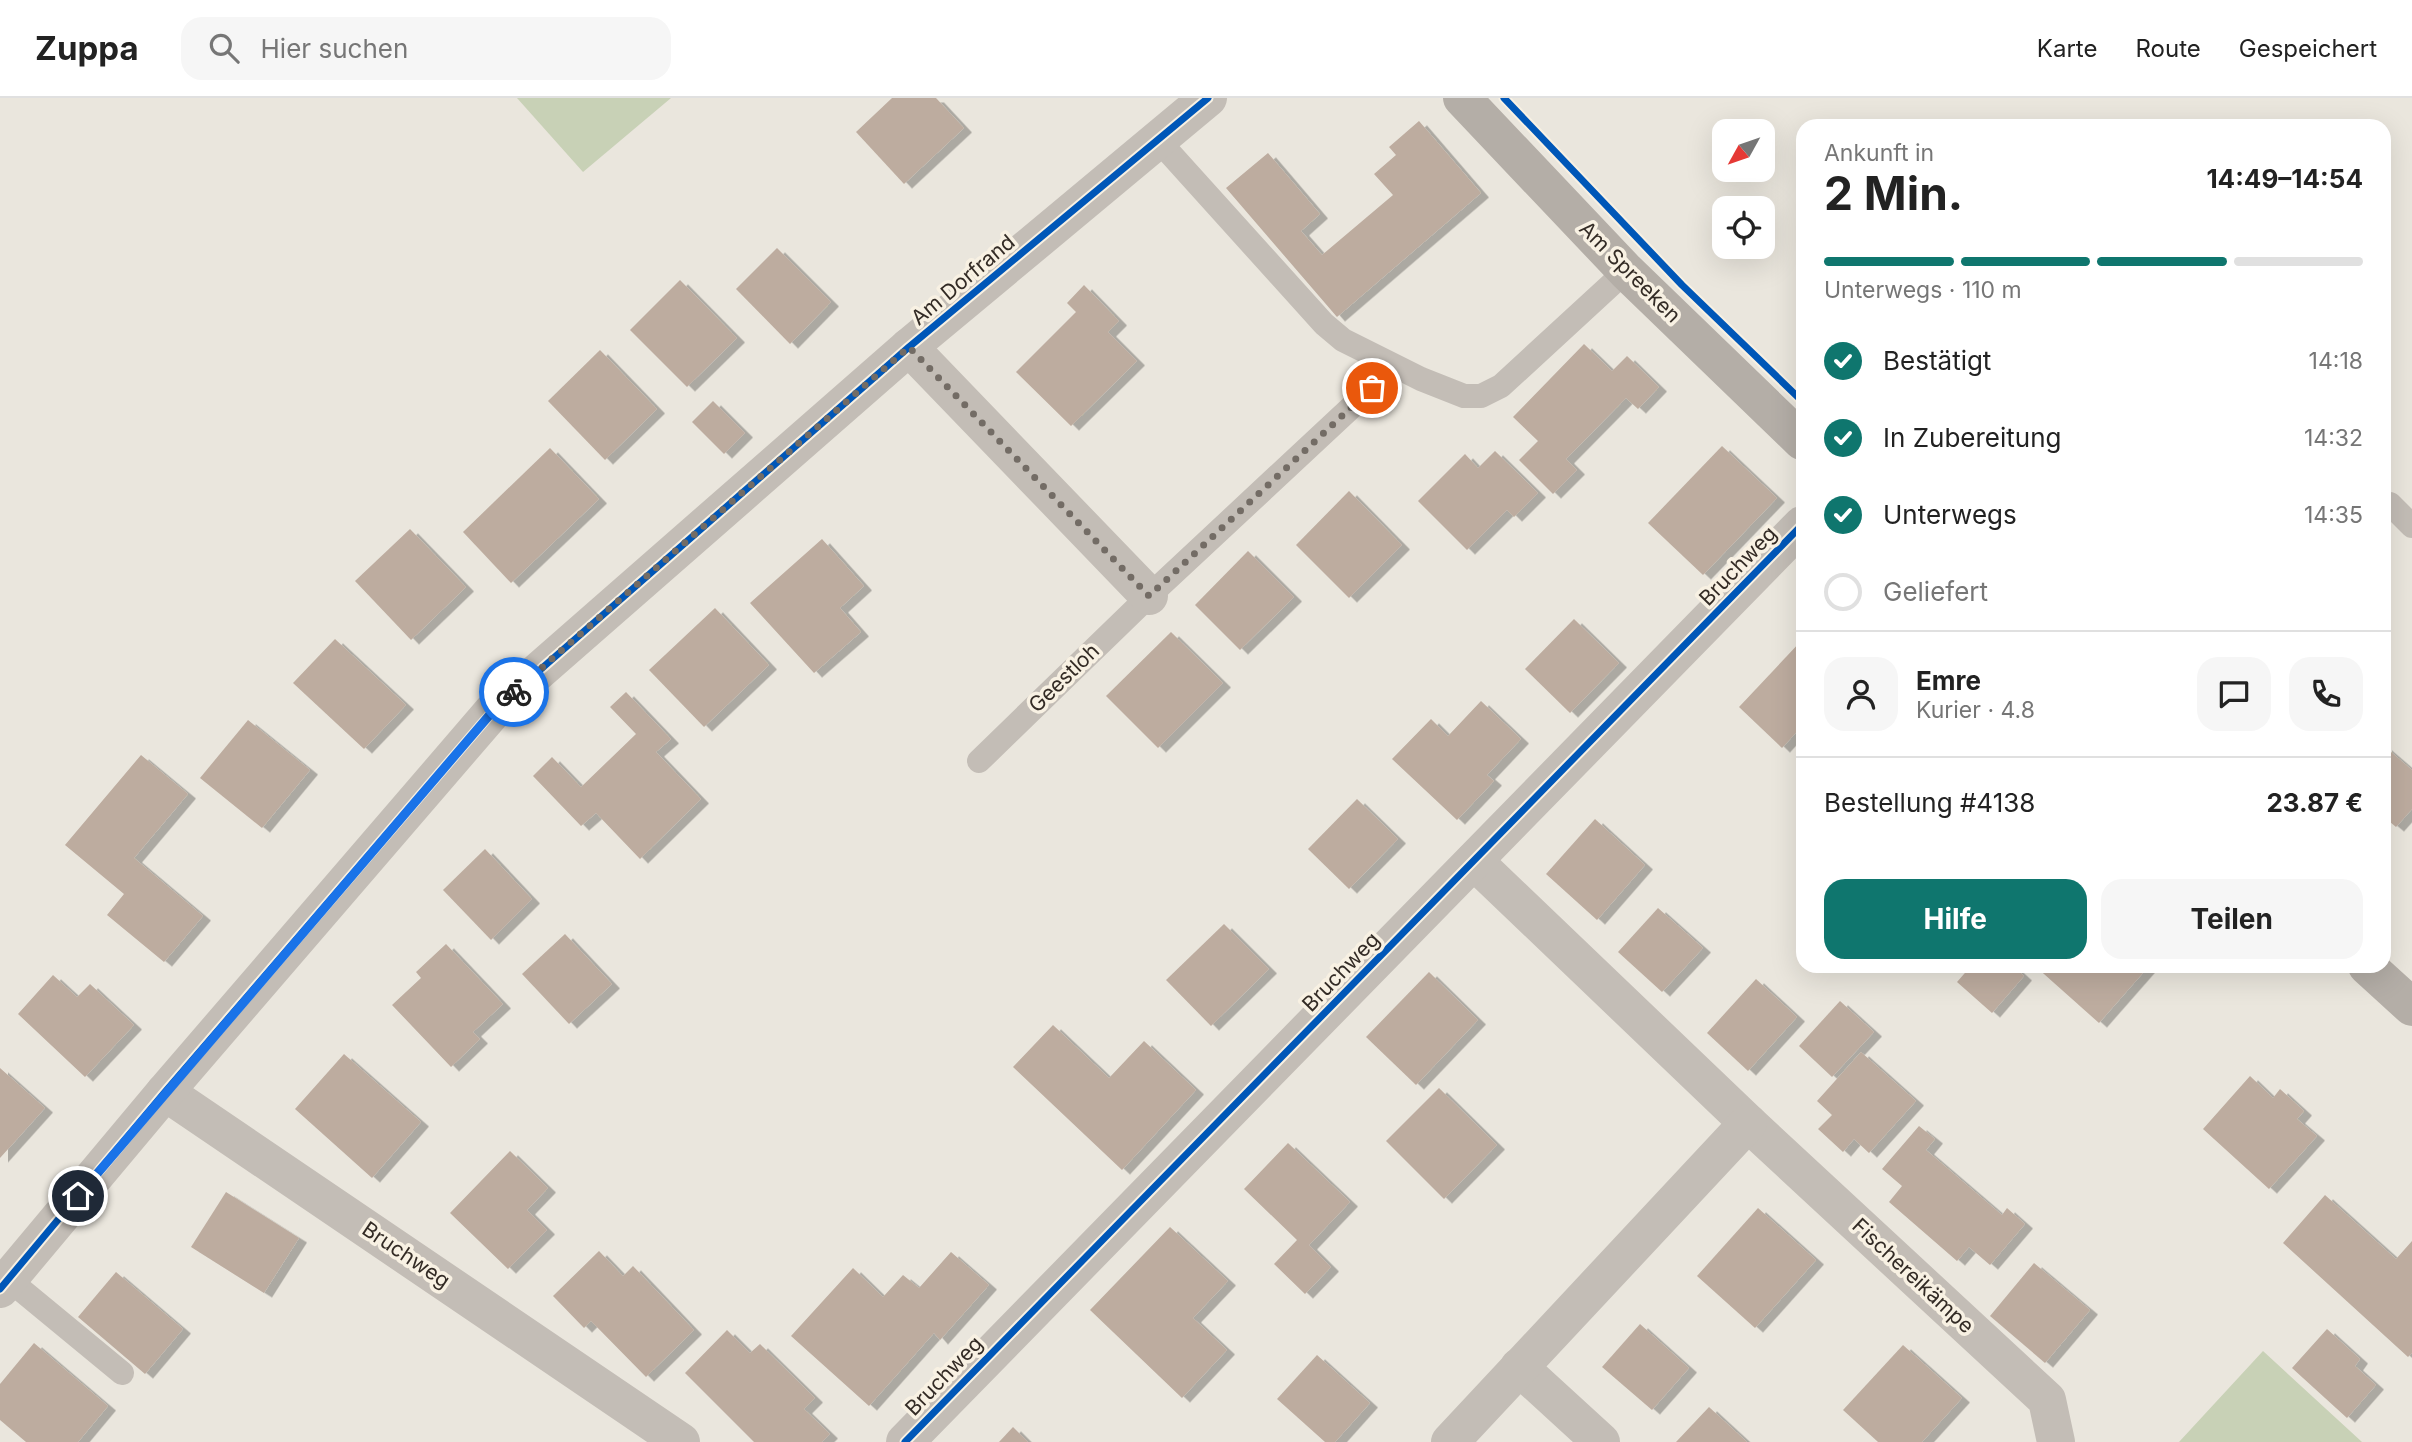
<!DOCTYPE html>
<html lang="de">
<meta charset="utf-8">
<style>
:root{--surface:#fff;--page:#f6f6f6;--text:#222;--muted:#767676;--line:#e0e0e0;--accent:#0f766e}
body{margin:0;font-family:Inter,sans-serif;background:var(--page);color:var(--text);height:100vh;display:flex;flex-direction:column;font-size:26px;white-space:nowrap}
*{box-sizing:border-box;margin:0}
p{font-size:23px;color:var(--muted)}
.icon{flex:none;width:38px;height:38px;fill:none;stroke:currentColor;stroke-width:2;stroke-linecap:round;stroke-linejoin:round}
.map{position:relative;flex:1;overflow:hidden}
.drawer{position:absolute;left:1796px;top:21px;width:595px;height:854px;display:flex;flex-direction:column;background:var(--surface);border-radius:21px;box-shadow:0 7px 28px #0002}
.drawer>*{flex:none}
.needle{width:46px;rotate:230deg}
.controls{position:absolute;left:1712px;top:21px;display:grid;gap:14px}
.controls a{display:grid;place-items:center;width:63px;height:63px;border-radius:14px;background:var(--surface);box-shadow:0 7px 28px #0002;font-size:35px}
.pin{position:absolute;display:grid;place-items:center;width:60px;height:60px;color:#fff;margin:-30px;border:4px solid #fff;border-radius:50%;box-shadow:0 2px 7px #0007}
.courier{position:absolute;display:grid;place-items:center;width:70px;height:70px;margin:-35px;border:5px solid #1a73e8;border-radius:50%;background:#fff;color:#222;box-shadow:0 2px 9px #0007}
.summary em{font-style:normal;font-weight:700}
.summary div{display:flex;flex-direction:column-reverse}
.summary{display:flex;align-items:center;justify-content:space-between;height:119px;padding:0 28px}
h1{font-size:46px;font-weight:700;line-height:52px}
.bar{display:grid;grid-template-columns:repeat(4,1fr);gap:10px 7px;align-content:center;height:84px;padding:0 28px}
.bar i{height:9px;border-radius:5px;background:var(--line)}
.bar .active{background:var(--accent)}
.bar p{grid-column:span 4}
.line{display:flex;align-items:center;gap:18px;padding:0 28px;border-top:2px solid var(--line)}
.line div{flex:1}
.round{display:grid;place-items:center;flex:none;width:74px;height:74px;border-radius:21px;background:var(--page)}
ol{padding:0 28px;list-style:none}
li{display:flex;align-items:center;gap:21px;height:77px}
li p{margin-inline-start:auto}
li .icon{padding:7px;border-radius:50%;background:var(--accent);color:#fff;stroke-width:4}
li:last-child{color:var(--muted)}
li i{width:38px;height:38px;border:4px solid var(--line);border-radius:50%}
.button{display:flex;gap:14px;margin-top:auto;padding:14px 28px}
.button a{flex:1;height:80px;border-radius:21px;background:var(--accent);color:#fff;font-size:28px;font-weight:700;line-height:80px;text-align:center}
.button a+a{background:var(--page);color:var(--text)}
header{display:flex;align-items:center;gap:42px;box-sizing:border-box;height:98px;padding:0 35px;background:var(--surface);border-bottom:2px solid var(--line)}
header strong{font-size:33px}
nav{display:flex;gap:38px;margin-inline-start:auto;font-size:24px}
.search{width:490px;height:63px;background:var(--page);display:flex;align-items:center;gap:18px;box-sizing:border-box;padding:0 24px;border-radius:21px;color:var(--muted);font-size:26px}
.map>svg:first-child{display:block}
</style>
<header>
<strong>Zuppa</strong>
<div class="search"><svg class="icon" aria-label="search" viewBox="0 0 24 24"><circle cx="10" cy="10" r="6"/><path d="M15 15l6 6"/></svg>Hier suchen</div>
<nav><a>Karte</a><a>Route</a><a>Gespeichert</a></nav>
</header>
<div class="map">
<svg width="2412" height="1344" viewBox="0 0 2412 1344">
<defs>
<filter id="shadow"><feDropShadow dx="8" dy="4.5" stdDeviation="0" flood-color="#0004"/></filter>
</defs>
<rect width="100%" height="100%" fill="#eae6dd"/>
<!-- green -->
<g fill="#c8d1b6">
<polygon points="517,0 671,0 583,74"/>
<polygon points="2263,1253 2362,1344 2363,1344 2179,1344"/>
</g>
<!-- building -->
<g fill="#bdac9f" filter="url(#shadow)">
<polygon points="892,0 936,0 964,30 904,86 856,34"/>
<polygon points="1419,23 1481,95 1337,219 1226,90 1268,55 1320,116 1301,133 1322,157 1393,97 1374,76 1396,57 1389,49"/>
<polygon points="777,150 831,204 790,246 736,191"/>
<polygon points="680,182 737,240 687,289 630,232"/>
<polygon points="1084,187 1119,223 1108,234 1137,263 1071,328 1016,274 1076,214 1067,205"/>
<polygon points="1584,246 1612,273 1627,258 1659,289 1638,311 1626,300 1566,361 1577,372 1553,396 1519,362 1538,343 1513,319"/>
<polygon points="600,252 657,311 605,362 548,303"/>
<polygon points="713,303 745,335 724,356 692,324"/>
<polygon points="1722,348 1777,400 1703,477 1648,425"/>
<polygon points="550,350 599,401 511,485 463,434"/>
<polygon points="1495,353 1538,395 1514,419 1507,412 1467,452 1418,403 1465,356 1478,370"/>
<polygon points="1349,393 1402,447 1349,500 1296,447"/>
<polygon points="410,431 466,489 411,542 355,483"/>
<polygon points="822,441 864,488 840,510 861,534 814,575 750,505"/>
<polygon points="1248,453 1294,499 1240,552 1195,507"/>
<polygon points="715,510 769,567 704,629 649,572"/>
<polygon points="1574,521 1619,565 1570,615 1525,571"/>
<polygon points="1171,534 1223,585 1158,650 1106,598"/>
<polygon points="335,541 406,607 364,651 293,585"/>
<polygon points="1802,542 1802,628 1782,650 1739,609"/>
<polygon points="626,594 671,641 656,654 701,701 640,761 596,715 581,728 533,678 552,659 581,689 636,636 610,609"/>
<polygon points="1481,603 1521,641 1487,677 1494,683 1457,722 1392,661 1431,621 1448,638"/>
<polygon points="248,622 310,672 262,730 200,680"/>
<polygon points="2384,648 2412,672 2412,711 2396,729 2384,719"/>
<polygon points="141,657 188,696 134,760 203,818 164,864 107,817 124,796 65,747"/>
<polygon points="1357,701 1398,741 1349,791 1308,751"/>
<polygon points="1595,721 1645,767 1597,822 1546,776"/>
<polygon points="485,751 532,801 491,842 443,792"/>
<polygon points="1658,810 1703,850 1662,894 1618,854"/>
<polygon points="1224,826 1269,871 1211,928 1166,882"/>
<polygon points="565,836 612,886 569,926 522,876"/>
<polygon points="446,846 503,906 473,934 480,941 451,969 392,907 421,880 416,874"/>
<polygon points="1971,868 2013,868 2024,878 1992,915 1957,884"/>
<polygon points="2035,868 2149,868 2099,925"/>
<polygon points="1429,874 1478,922 1416,987 1366,939"/>
<polygon points="53,877 77,899 90,886 134,927 85,979 18,916"/>
<polygon points="1756,881 1797,919 1748,973 1707,935"/>
<polygon points="1840,903 1874,934 1832,979 1799,948"/>
<polygon points="1053,927 1109,980 1144,943 1196,992 1122,1072 1013,969"/>
<polygon points="1861,954 1916,1003 1869,1055 1854,1041 1843,1054 1818,1031 1832,1017 1817,1003"/>
<polygon points="344,956 421,1024 372,1080 295,1011"/>
<polygon points="0,970 45,1010 0,1060"/>
<polygon points="2250,978 2273,1000 2280,991 2304,1013 2297,1021 2317,1038 2269,1091 2203,1031"/>
<polygon points="1439,990 1497,1047 1444,1101 1386,1043"/>
<polygon points="1919,1028 1935,1041 1926,1052 2002,1117 2007,1110 2025,1126 1990,1167 1969,1149 1957,1163 1889,1104 1902,1088 1882,1071"/>
<polygon points="1288,1045 1350,1104 1309,1147 1331,1169 1305,1196 1274,1166 1297,1142 1244,1091"/>
<polygon points="510,1053 548,1090 527,1112 547,1132 508,1171 450,1115"/>
<polygon points="226,1094 299,1140 264,1195 191,1149"/>
<polygon points="2325,1097 2396,1161 2412,1143 2412,1255 2408,1259 2283,1145"/>
<polygon points="1758,1110 1816,1162 1755,1230 1697,1178"/>
<polygon points="1170,1129 1228,1183 1193,1220 1227,1252 1182,1300 1090,1212"/>
<polygon points="599,1153 623,1178 633,1168 694,1232 646,1279 591,1223 584,1230 553,1198"/>
<polygon points="951,1154 989,1187 940,1242 934,1235 869,1308 791,1238 853,1170 883,1199 903,1177 919,1190"/>
<polygon points="2034,1165 2090,1212 2045,1265 1990,1218"/>
<polygon points="116,1174 183,1231 145,1276 78,1219"/>
<polygon points="1640,1226 1689,1270 1652,1312 1602,1269"/>
<polygon points="2327,1231 2360,1261 2355,1268 2376,1287 2347,1320 2292,1270"/>
<polygon points="727,1232 750,1255 760,1246 815,1300 804,1311 830,1336 822,1344 754,1344 685,1275"/>
<polygon points="34,1245 108,1308 78,1344 26,1344 0,1322 0,1286"/>
<polygon points="1903,1247 1962,1300 1922,1344 1878,1344 1843,1312"/>
<polygon points="1317,1257 1370,1305 1335,1344 1325,1344 1277,1301"/>
<polygon points="1709,1309 1747,1344 1676,1344"/>
<polygon points="1013,1329 1028,1344 999,1344"/>
</g>
<g fill="none" stroke-linecap="round" stroke-linejoin="round">
<!-- lane -->
<g stroke="#c3bdb6" stroke-width="24">
<polyline points="1158,42 1324,226 1343,242 1421,281 1464,298 1481,298 1501,288 1626,173"/>
<polyline points="2390,406 2412,428"/>
<polyline points="979,663 1149,498 1372,290"/>
<polyline points="8,1181 122,1275"/>
</g>
<!-- street -->
<g stroke="#c3bdb6" stroke-width="38">
<polyline points="909,249 1149,498"/>
<polyline points="1474,763 1748,1025 2047,1302 2056,1344"/>
<polyline points="165,994 681,1344"/>
<polyline points="0,1191 165,994 493,613 909,249 1208,0"/>
<polyline points="1519,1269 1601,1344"/>
<polyline points="905,1344 1802,427"/>
<polyline points="1450,1344 1748,1025"/>
</g>
<!-- secondary -->
<g stroke="#b4aea7" stroke-width="38">
<polyline points="1462,0 1626,173 1802,343"/>
<polyline points="2367,868 2412,909"/>
</g>
<defs>
<g id="cycleway">
<polyline points="1504,0 1682,187 1802,303"/>
<polyline points="0,1191 165,994 493,613 909,249 1208,0"/>
<polyline points="905,1344 1802,427"/>
</g>
</defs>
<!-- cycleway casing -->
<use href="#cycleway" stroke="#f8f1e3" stroke-width="11"/>
<!-- cycleway -->
<use href="#cycleway" stroke="#0057b8" stroke-width="7"/>
</g>
<g fill="none" stroke-linecap="round" stroke-linejoin="round">
<!-- done -->
<polyline stroke="#736c65" stroke-width="7" stroke-dasharray="0 12.6" points="514,594 909,249 1149,498 1372,290"/>
<!-- route -->
<polyline stroke="#1a73e8" stroke-width="9" points="78,1098 493,613 514,594"/>
</g>
<g text-anchor="middle" stroke-width="7" stroke-linejoin="round" paint-order="stroke">
<!-- street labels -->
<g font-size="21" fill="#332b25" stroke="#f8f1e3">
<text transform="translate(1630 174) rotate(45)" y="7">Am Spreeken</text>
<text transform="translate(963 182) rotate(-40)" y="7">Am Dorfrand</text>
<text transform="translate(1738 468) rotate(-46)" y="7">Bruchweg</text>
<text transform="translate(1064 580) rotate(-44)" y="7">Geestloh</text>
<text transform="translate(1341 874) rotate(-46)" y="7">Bruchweg</text>
<text transform="translate(406 1157) rotate(34)" y="7">Bruchweg</text>
<text transform="translate(1913 1178) rotate(43)" y="7">Fischereikämpe</text>
<text transform="translate(944 1278) rotate(-46)" y="7">Bruchweg</text>
</g>
</g>
</svg>
<div class="controls">
<a><svg class="needle" viewBox="-14 -14 28 28"><path d="M0-13l5 13h-10z" fill="#e53935"/><path d="M0 13l5-13h-10z" fill="#767676"/></svg></a>
<a><svg class="icon" aria-label="locate" viewBox="0 0 24 24"><circle cx="12" cy="12" r="6"/><path d="M12 2v4M12 18v4M2 12h4M18 12h4"/></svg></a>
</div>
<div class="pin" style="left:1372px;top:290px;background:#ea580c"><svg class="icon" aria-label="bag" viewBox="0 0 24 24"><path d="M5 8h14l-1 12H6zM9 8a3 3 0 0 1 6 0"/></svg></div>
<div class="pin" style="left:78px;top:1098px;background:#1f2937"><svg class="icon" aria-label="home" viewBox="0 0 24 24"><path d="M3 11l9-7 9 7M6 9v11h12V9"/></svg></div>
<div class="courier" style="left:514px;top:594px"><svg class="icon" aria-label="bike" viewBox="0 0 24 24"><circle cx="6" cy="16" r="4"/><circle cx="18" cy="16" r="4"/><path d="M6 16l4-8h5l3 8M10 8l3 8H6M13 5h3"/></svg></div>
<section class="drawer">
<div class="summary"><div><h1>2 Min.</h1><p>Ankunft in</p></div><em>14:49–14:54</em></div>
<div class="bar"><i class="active"></i><i class="active"></i><i class="active"></i><i></i><p>Unterwegs · 110 m</p></div>
<ol>
<li><svg class="icon" aria-label="check" viewBox="0 0 24 24"><path d="M5 12l5 5 9-10"/></svg>Bestätigt<p>14:18</p></li>
<li><svg class="icon" aria-label="check" viewBox="0 0 24 24"><path d="M5 12l5 5 9-10"/></svg>In Zubereitung<p>14:32</p></li>
<li><svg class="icon" aria-label="check" viewBox="0 0 24 24"><path d="M5 12l5 5 9-10"/></svg>Unterwegs<p>14:35</p></li>
<li><i></i>Geliefert</li>
</ol>
<div class="line" style="height:126px"><a class="round"><svg class="icon" aria-label="person" viewBox="0 0 24 24"><circle cx="12" cy="8" r="4"/><path d="M4 21q1-7 8-7t8 7"/></svg></a><div><b>Emre</b><p>Kurier · 4.8</p></div><a class="round"><svg class="icon" aria-label="chat" viewBox="0 0 24 24"><path d="M4 5h16v11H9l-5 4z"/></svg></a><a class="round"><svg class="icon" aria-label="phone" viewBox="0 0 24 24"><path d="M5 4h4l2 5-3 2q2 4 5 5l2-3 5 2v4C11 20 4 13 5 4z"/></svg></a></div>
<div class="line" style="height:91px"><div>Bestellung #4138</div><b>23.87 €</b></div>
<div class="button"><a>Hilfe</a><a>Teilen</a></div>
</section>
</div>
